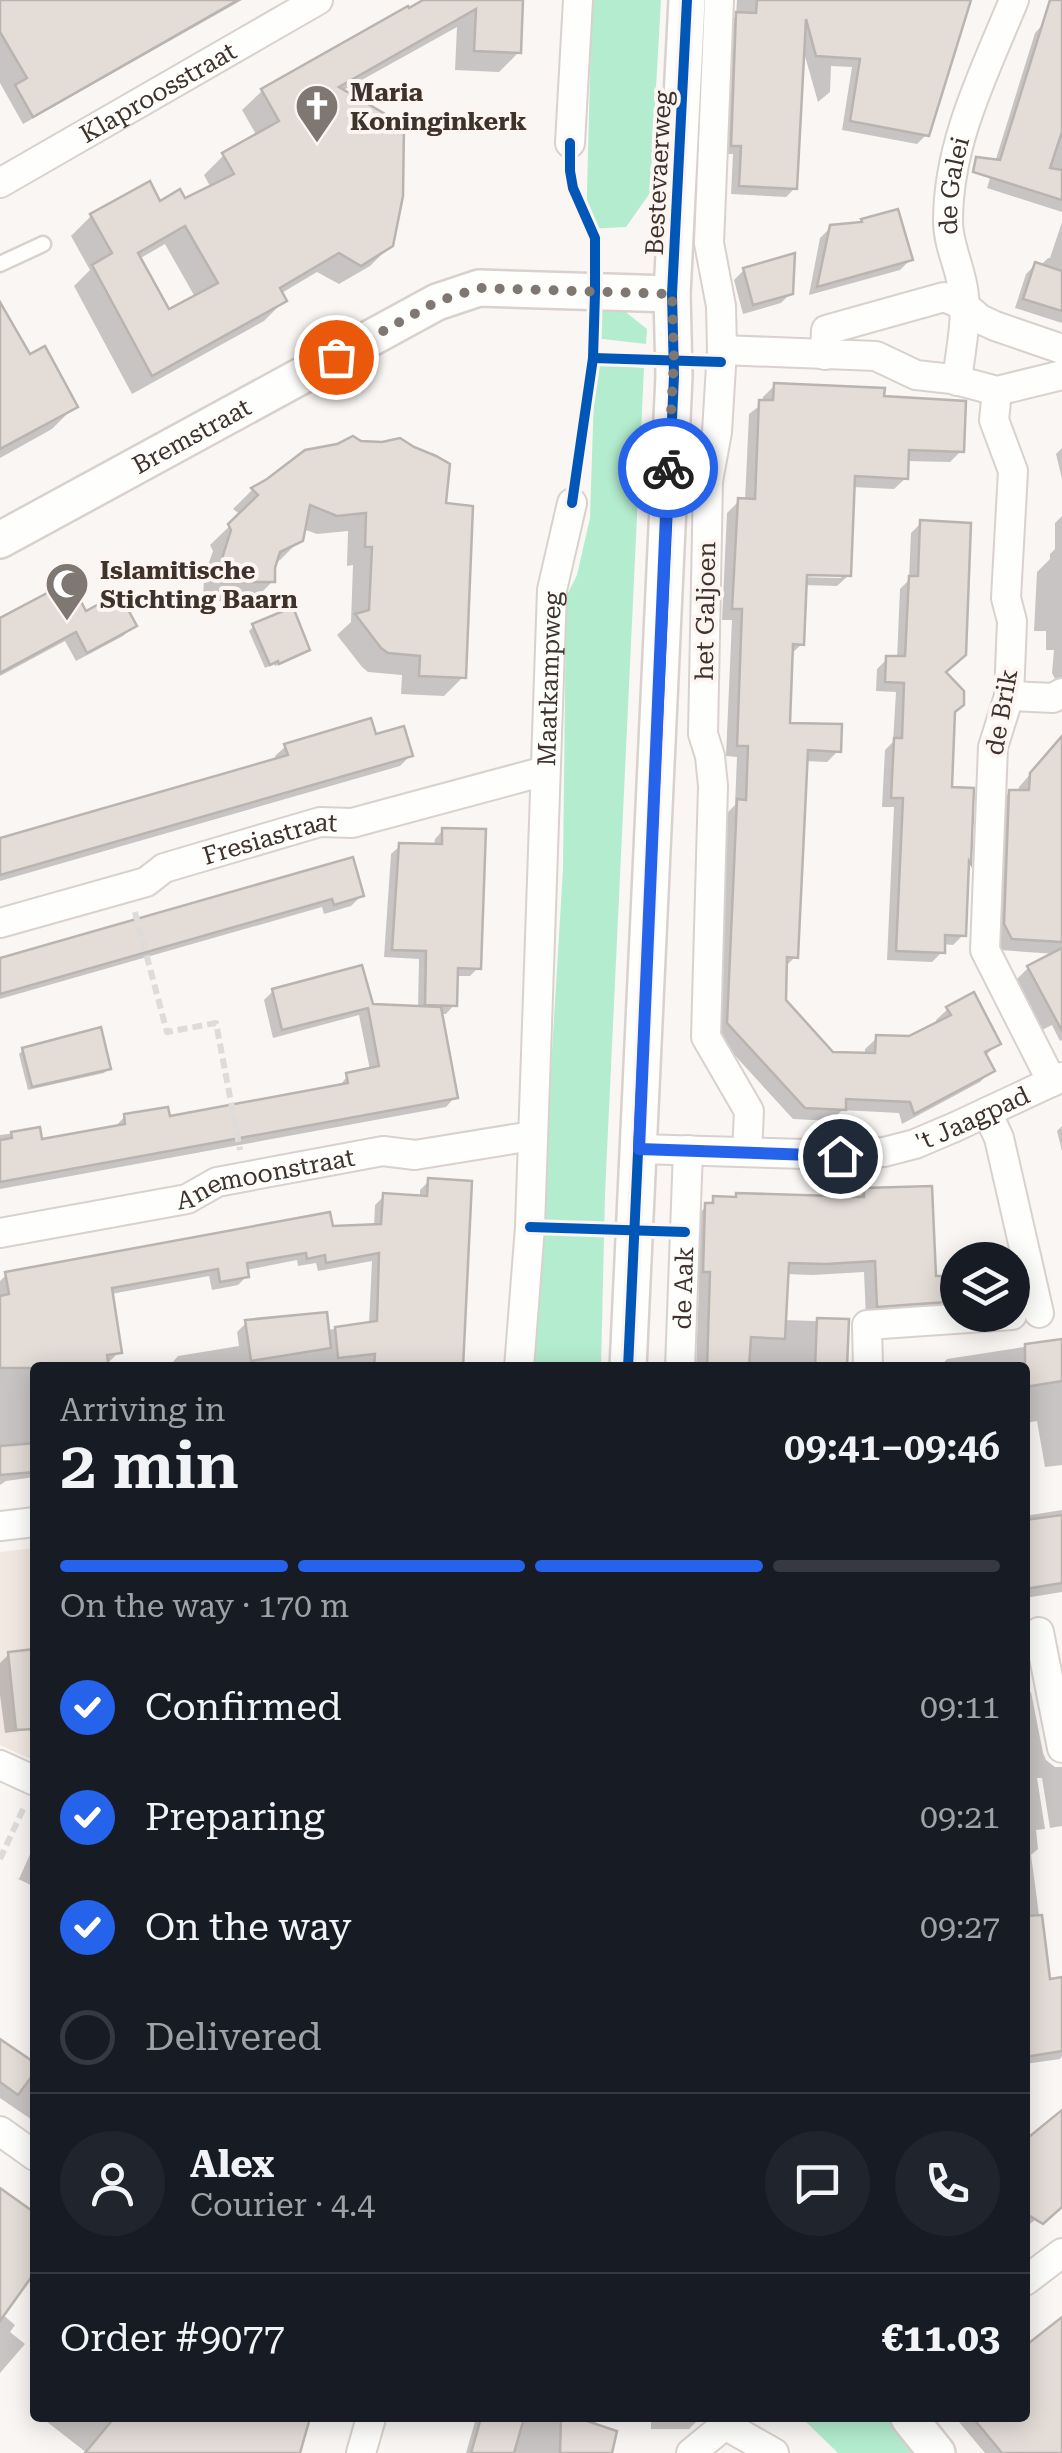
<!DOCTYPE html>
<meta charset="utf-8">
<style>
:root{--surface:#171b24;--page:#20242c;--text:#f1f3f6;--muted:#9ea1a6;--line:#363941;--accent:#2563eb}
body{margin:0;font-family:"Roboto Serif",serif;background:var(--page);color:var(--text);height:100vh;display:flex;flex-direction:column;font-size:38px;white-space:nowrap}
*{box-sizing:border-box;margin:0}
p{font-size:32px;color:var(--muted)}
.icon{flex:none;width:55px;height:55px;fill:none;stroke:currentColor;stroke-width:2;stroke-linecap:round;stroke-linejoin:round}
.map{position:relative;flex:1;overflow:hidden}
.drawer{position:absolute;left:30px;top:1362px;width:1000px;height:1060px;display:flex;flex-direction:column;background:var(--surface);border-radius:10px;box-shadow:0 5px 25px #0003}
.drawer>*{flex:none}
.tools{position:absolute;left:940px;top:1242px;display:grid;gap:20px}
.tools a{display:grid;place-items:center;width:90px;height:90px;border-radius:50%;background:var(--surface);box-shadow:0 5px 25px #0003;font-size:50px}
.pin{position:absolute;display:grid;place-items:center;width:85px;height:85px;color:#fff;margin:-42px;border:5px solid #fff;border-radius:50%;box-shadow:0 2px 10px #0007}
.courier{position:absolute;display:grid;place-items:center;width:100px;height:100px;margin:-50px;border:8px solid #2563eb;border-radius:50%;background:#fff;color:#222;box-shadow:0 2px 12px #0007}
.head em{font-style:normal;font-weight:600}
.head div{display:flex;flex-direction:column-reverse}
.head{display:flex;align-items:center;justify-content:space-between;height:170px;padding:0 30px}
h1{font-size:65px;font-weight:600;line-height:75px}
.bar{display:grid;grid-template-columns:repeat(4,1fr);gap:15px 10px;align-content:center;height:120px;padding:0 30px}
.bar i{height:12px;border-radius:8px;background:var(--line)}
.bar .current{background:var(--accent)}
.bar p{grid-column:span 4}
.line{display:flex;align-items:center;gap:25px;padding:0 30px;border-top:2px solid var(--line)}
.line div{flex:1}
.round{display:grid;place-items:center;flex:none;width:105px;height:105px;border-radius:52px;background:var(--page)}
ol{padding:0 30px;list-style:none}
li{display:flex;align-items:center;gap:30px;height:110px}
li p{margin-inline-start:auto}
li .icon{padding:10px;border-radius:50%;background:var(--accent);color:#fff;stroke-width:4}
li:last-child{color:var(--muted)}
li i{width:55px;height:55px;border:5px solid var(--line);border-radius:50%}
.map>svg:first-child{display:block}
</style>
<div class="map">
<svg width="1062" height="2453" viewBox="0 0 1062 2453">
<rect width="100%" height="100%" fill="#f9f6f4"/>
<!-- built -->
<polygon fill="#f2e8e2" points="35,1548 35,1761 0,1745 0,1552"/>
<!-- green -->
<g fill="#b4eccf">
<polygon points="592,0 661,0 650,193 626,227 586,229"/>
<polygon points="593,303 618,306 647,329 646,344 594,338"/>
<polygon points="595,364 644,368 605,1194 601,1367 533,1368 563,869 566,609 567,595 577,575 590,518"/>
<polygon points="802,2418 890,2418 917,2453 838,2453"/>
</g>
<!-- shadow -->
<g fill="#0003" fill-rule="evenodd">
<polygon points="0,0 242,0 23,124 0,83"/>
<path d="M434,0h87l-2,52 -20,20 -44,-2 2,-43 -115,64 49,154 -21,21 -31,18 -22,-12 -37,22 4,7 -20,20 -132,73 -58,-108 16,-16 -19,-34 20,-20 58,-31 10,19 25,-2 27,-14 -7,-13 20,-20 33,-19 -15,-26 20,-19zM165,244l30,53 -27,15 -29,-53z"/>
<polygon points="737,0 962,0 927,134 917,144 842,130 852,67 831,66 830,92 818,102 803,49 795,188 786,197 731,194 733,154 722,154 728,24 736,16"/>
<polygon points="1059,0 1062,0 1062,212 987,188 1035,33 1044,23"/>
<polygon points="862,221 910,260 900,270 809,295 820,238 831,227 859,224"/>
<polygon points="1062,222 1062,323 1015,308 1026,274 1035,265 1040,266 1048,258 1050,258"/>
<polygon points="744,270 791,293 781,303 743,314 734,280"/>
<polygon points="0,307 29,358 75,406 52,429 0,458"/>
<path d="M775,385l107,14 79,52 -11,11 -44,-1v17l-12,11 -42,-2 -3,88 -12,11 -33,-1 -2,59 -12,11 -3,70 51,26 -11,11 -22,-1 -9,195 -12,12 -1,33 49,53 33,2v-7l12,-11 32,1 29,-15 -2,-4 12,-11 50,34 -12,12 6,15 -12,12 -78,42 -3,-11 -57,-3 -10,11 -39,-2 -76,-83 9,-222 9,-9 2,-48 -11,-1 6,-136h-10l5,-107 12,-12h6l4,-87 14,-11v-6zM795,572l46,1v5l-46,-1z"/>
<polygon points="1062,448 1062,479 1056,454"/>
<polygon points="269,481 443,505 463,677 444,696 401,694 402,675 368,672 362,667 337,635 351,622 353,565 347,566 348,531 317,534 303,529 300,540 280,560 274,563 273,581 253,601 203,601 204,577 213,551 210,545 241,515 233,509 252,490"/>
<polygon points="1062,516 1062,693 1052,673 1054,650 1046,650 1046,631 1034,631 1037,572 1050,559 1050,554 1055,549 1055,523"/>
<polygon points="921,523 944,673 953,712 950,789 963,935 953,945 942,944 942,952 932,962 887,960 894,807 882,807 885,750 893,742 896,692 876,691 877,669 887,659 897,659 900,589 909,580 911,533"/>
<polygon points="85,614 134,626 123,636 76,661 65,641 0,676 0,621"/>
<polygon points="254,626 307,649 303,653 275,666 274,664 265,668 249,631"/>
<polygon points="374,737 410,756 400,766 0,881 0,836 1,841 277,761 275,756 286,746"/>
<polygon points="1062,738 1062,1040 1060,1041 1052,1025 1034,1034 1023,1015 1031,1007 1016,980 1028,968 1056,954 1000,950 992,937 998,804 1010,792 1018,792 1019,787"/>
<polygon points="443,830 478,968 470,976 455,976 454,1005 446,1014 440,1014 455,1097 446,1107 0,1189 0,1135 38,1130 40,1142 116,1128 116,1126 125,1116 168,1119 339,1087 348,1075 370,1070 359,1015 273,1038 264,1000 273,991 371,1006 418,1008 419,959 384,957 391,854 400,846 434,846 435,839"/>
<polygon points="351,860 361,896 351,906 324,914 322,907 0,999 0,960"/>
<polygon points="23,1050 108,1068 104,1073 28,1090 19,1054"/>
<polygon points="1062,1126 1062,1151 1057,1131"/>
<polygon points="429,1181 460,1368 177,1368 171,1364 178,1356 239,1346 237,1332 246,1323 327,1330 369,1324 372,1261 318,1271 316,1263 298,1266 297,1260 246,1270 247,1276 238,1285 212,1290 209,1276 111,1294 119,1352 110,1361 35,1368 35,1477 6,1481 0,1485 0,1281 7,1274 331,1229 374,1227 375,1205 384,1196 420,1198 420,1190"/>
<polygon points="865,1191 934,1279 943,1301 931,1313 866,1318 864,1272 812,1275 786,1274 783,1320 846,1322 845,1368 696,1368 699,1284 692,1283 694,1218 714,1199 733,1199 737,1195 856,1200"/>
<polygon points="1062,1341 1062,1465 1045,1467 1037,1421 1025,1423 1025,1368 939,1368 947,1359"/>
<polygon points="1062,1510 1062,1592 1025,1598 1025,1516"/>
<polygon points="35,1651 35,1729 5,1733 0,1695 0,1663 9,1654"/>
<polygon points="1031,1692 1043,1753 1046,1760 1055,1767 1062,1767 1062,1826 1050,1828 1042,1778 1037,1778 1045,1829 1036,1830 1038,1849 1031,1855 1048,1982 1062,1993 1062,2056 1060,2059 1025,2064 1025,1812 1028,1812 1025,1791 1025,1693"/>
<polygon points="31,1840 14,1877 19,1879 35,1843 35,1887 14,1877"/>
<polygon points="0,2042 35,2066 35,2122 0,2098"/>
<polygon points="1062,2114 1062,2198 1025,2228 1025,2143"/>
<polygon points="0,2190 35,2216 35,2271 2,2314 15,2325 10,2332 25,2344 0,2373"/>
<polygon points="1062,2320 1062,2439 1044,2453 985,2453 959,2422 963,2418 1025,2418 1025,2365"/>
<polygon points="42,2418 116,2418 144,2439 173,2453 87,2453"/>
<polygon points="476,2418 597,2418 595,2426 610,2453 466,2453"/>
<polygon points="651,2418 699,2418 699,2419 689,2429 651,2429"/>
</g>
<!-- building -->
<g fill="#e3dcd7" stroke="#bab4b0" stroke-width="2.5" fill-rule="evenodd">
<polygon points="0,0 238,0 33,117 15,85 27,78 0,32"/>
<path d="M423,0h100l-2,53 -47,-2 2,-42 -137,78 65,38 -1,71 -10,50 -32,20 -22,-13 -59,35 7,13 -135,75 -60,-111 20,-12 -22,-39 60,-33 10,20 20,-12 5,9 49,-24 -12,-21 57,-32 -18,-32 147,-83 1,2zM185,226l33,57 -49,26 -31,-56z"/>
<polygon points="757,0 971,0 929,136 850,121 860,59 816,56 806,19 797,189 739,186 741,146 731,146 736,12 756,13"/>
<polygon points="1050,0 1062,0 1062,132 1050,168 1062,170 1062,200 973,172 976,157 1000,160"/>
<polygon points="898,209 913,260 817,287 830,225 862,222 861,219"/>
<polygon points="795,253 793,294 753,305 743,268"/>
<polygon points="1035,262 1062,271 1062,311 1023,299"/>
<polygon points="0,302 30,354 45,346 78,407 0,449"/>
<polygon points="774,383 885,388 884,396 966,401 964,452 909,450 908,479 855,476 851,576 807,575 804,645 793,644 790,723 842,724 841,752 808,750 798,958 787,957 786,1000 833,1052 875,1053 876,1035 909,1036 951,1015 946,1007 974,992 1001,1044 985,1052 995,1071 914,1114 910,1102 846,1099 846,1110 805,1108 727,1023 737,799 746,800 748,746 737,746 742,609 732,609 738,498 755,499 759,400 773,400"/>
<polygon points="353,436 361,441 382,442 400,438 414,447 436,456 450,464 446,503 473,506 466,678 419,676 420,656 388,653 381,648 355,614 369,610 372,547 365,547 366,513 337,516 310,505 303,541 280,552 275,568 275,582 221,582 223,555 231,530 228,524 258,495 251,488 267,479 305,450 337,444"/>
<polygon points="920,520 971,523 966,655 946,672 964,691 964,705 955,712 952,787 974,788 971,864 969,861 966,936 945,935 945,953 896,951 903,798 891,798 894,738 902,738 904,683 885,682 886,656 905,656 909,576 918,576"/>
<polygon points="70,581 86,611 119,593 137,626 87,653 76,632 0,673 0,618"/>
<polygon points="293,607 310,650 279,664 278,661 270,665 252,624"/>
<polygon points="371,718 376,734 404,726 413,756 0,875 0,838 288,755 284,744"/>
<polygon points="1062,736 1062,942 1012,939 1004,924 1009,790 1029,790 1030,773"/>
<polygon points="442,828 486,829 481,969 458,968 457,1006 425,1005 426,951 392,950 399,843 442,844"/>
<polygon points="353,857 364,896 334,905 332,899 0,994 0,958"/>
<polygon points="1062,948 1062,1031 1027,966"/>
<polygon points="362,965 373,1004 441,1007 458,1098 0,1182 0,1140 12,1138 11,1132 40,1127 42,1139 125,1124 124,1114 168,1107 170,1116 348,1083 346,1073 379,1066 368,1008 282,1030 272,989"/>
<polygon points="101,1027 111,1069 32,1087 22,1048"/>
<polygon points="428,1178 472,1181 463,1368 374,1368 375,1354 338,1358 335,1327 377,1321 379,1253 326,1263 325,1255 307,1259 306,1253 247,1263 249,1277 220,1282 218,1269 112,1288 122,1353 107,1355 109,1368 0,1368 0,1296 9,1294 5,1272 330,1212 333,1226 381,1224 383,1193 427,1196"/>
<polygon points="932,1186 936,1276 945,1276 946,1302 877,1307 875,1261 826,1264 789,1263 785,1339 751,1337 749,1368 707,1368 710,1272 703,1272 705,1203 713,1203 713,1196 736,1197 736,1193 864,1197 864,1188"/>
<polygon points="327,1312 331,1348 251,1361 245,1320"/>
<polygon points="817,1318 849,1319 847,1368 815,1368"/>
<polygon points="1062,1339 1062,1381 1025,1387 1025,1344"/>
<polygon points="35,1443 35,1472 0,1475 0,1446"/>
<polygon points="1062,1515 1062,1583 1025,1589 1025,1520"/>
<polygon points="35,1649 35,1729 16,1730 8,1652"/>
<polygon points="1042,1915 1050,1979 1062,1977 1062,2051 1025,2057 1025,1916"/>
<polygon points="0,2039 35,2063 35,2072 18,2095 0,2082"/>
<polygon points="1062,2110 1062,2207 1043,2224 1025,2213 1025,2140"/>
<polygon points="0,2188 35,2213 35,2272 0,2321"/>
<polygon points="1062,2317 1062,2453 1002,2453 973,2418 1025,2418 1025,2346"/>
<polygon points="114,2418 310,2418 300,2453 85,2453"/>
<polygon points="481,2418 524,2418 514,2453 471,2453"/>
<polygon points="561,2418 578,2418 617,2431 612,2453 560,2453"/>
</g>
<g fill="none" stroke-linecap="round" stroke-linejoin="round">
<defs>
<polyline id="service" points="0,264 43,244"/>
<g id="minor">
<polyline points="719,0 709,243 721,306 722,350 717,432 708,481 703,734 710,756 713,786 706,1037 749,1111 747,1152"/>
<polyline points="570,143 578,0"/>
<path id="s1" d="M0,183l318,-183"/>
<polyline points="722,350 876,356 916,375 952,379 997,391 1062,375"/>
<polyline points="825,355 826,330 944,297 965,306 980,319 995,326 1062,349"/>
<path id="s2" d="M957,381c3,-28 10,-58 7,-85 -2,-26 -16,-49 -16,-75 0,-79 37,-150 66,-221"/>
<polyline points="997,391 994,420 1013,471 1006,598 1012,621 1009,696 993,747 985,950 1052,1082"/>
<polyline points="1009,696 1053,698 1062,693"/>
<path id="s3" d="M0,923l146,-41 18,-14 156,-46 32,1 193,-52"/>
<polyline points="987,1112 999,1138 1039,1313"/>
<path id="s4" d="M639,1149l201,6 44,-3 31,-8 40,-17 107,-50"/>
<path id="s5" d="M0,1233l187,-34 30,-17 166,-31 32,4 117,-19"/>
<path id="s6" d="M519,1368l11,-141 22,-637 20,-87"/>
<path id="s7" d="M680,1368l8,-218"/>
<polyline points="868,1368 867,1325 1012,1315"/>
<polyline points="0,1526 35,1522"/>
<polyline points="1039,1632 1062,1748"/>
<polyline points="0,1765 35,1781"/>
<polyline points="0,2131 35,2156"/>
<polyline points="1025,2281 1062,2253"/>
<polyline points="361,2453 371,2418"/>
<polyline points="691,2453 725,2425 774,2453"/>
</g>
<g id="tertiary">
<path id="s8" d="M0,540l437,-238 42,-14 193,6"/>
<polyline points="628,1368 674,376 672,294 687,0"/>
<polyline points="909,2418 937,2453"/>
</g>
</defs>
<!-- service casing -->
<use href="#service" stroke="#d9d1cd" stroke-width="19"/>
<!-- minor casing -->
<use href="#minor" stroke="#d9d1cd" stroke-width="32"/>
<!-- tertiary casing -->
<use href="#tertiary" stroke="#d9d1cd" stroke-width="40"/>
<!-- path -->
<g stroke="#dddcda" stroke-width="6" stroke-dasharray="10 5" stroke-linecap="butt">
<polyline points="135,912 167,1032 216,1023 240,1150"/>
<polyline points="0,1859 24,1807"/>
</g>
<!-- service -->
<use href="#service" stroke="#fefefd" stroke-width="14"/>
<!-- minor -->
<use href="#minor" stroke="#fefefd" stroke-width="28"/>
<!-- tertiary -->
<use href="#tertiary" stroke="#fefefd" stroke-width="35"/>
<defs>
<g id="cycleway">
<polyline points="570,143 570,171 573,188 595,238 595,293 593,358 572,503"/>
<polyline points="593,358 721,362"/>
<polyline points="530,1227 685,1232"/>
<polyline points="628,1368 674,376 672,294 687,0"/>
</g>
</defs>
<!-- cycleway casing -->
<use href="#cycleway" stroke="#fcf5f1" stroke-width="16"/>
<!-- cycleway -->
<use href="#cycleway" stroke="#0057b8" stroke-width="10"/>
</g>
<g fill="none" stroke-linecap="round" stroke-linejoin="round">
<!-- done -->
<polyline stroke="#7f7771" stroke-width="10" stroke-dasharray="0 18" points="336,357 436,302 479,288 672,294 674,360 668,468"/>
<!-- route -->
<polyline stroke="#2563eb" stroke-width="12" points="668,468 639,1149 840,1156"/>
</g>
<!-- icons -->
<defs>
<symbol id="church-pin" viewBox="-11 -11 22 30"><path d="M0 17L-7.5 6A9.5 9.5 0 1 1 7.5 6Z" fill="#7f7771" stroke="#fcf5f1"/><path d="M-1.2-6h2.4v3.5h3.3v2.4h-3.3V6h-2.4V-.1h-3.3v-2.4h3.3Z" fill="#fff"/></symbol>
<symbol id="mosque-pin" viewBox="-11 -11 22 30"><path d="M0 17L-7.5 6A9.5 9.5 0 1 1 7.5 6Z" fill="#7f7771" stroke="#fcf5f1"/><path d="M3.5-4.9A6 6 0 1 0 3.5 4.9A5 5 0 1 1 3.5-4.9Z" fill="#fff"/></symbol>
</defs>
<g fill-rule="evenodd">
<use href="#church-pin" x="292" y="81" width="50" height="68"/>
<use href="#mosque-pin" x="42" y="559" width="50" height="68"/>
</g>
<g text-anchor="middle" stroke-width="8" stroke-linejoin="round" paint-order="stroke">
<!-- street labels -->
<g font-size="25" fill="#3e322b" stroke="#fcf5f1">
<text dy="9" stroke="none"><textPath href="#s1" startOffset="182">Klaproosstraat</textPath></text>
<text transform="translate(658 173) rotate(-87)" y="9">Bestevaerweg</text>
<text dy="9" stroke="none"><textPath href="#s2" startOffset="198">de Galei</textPath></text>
<text dy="9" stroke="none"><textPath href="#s8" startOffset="218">Bremstraat</textPath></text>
<text transform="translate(705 611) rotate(-89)" y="9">het Galjoen</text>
<text dy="9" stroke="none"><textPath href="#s6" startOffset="690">Maatkampweg</textPath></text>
<text transform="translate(1001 712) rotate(-80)" y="9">de Brik</text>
<text dy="9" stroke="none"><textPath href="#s3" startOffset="285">Fresiastraat</textPath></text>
<text dy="9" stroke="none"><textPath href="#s4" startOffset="340">'t Jaagpad</textPath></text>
<text dy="9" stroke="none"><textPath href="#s5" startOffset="272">Anemoonstraat</textPath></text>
<text dy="9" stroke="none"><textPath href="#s7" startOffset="80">de Aak</textPath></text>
</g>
<!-- poi labels -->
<g font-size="25" font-weight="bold" fill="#3e322b" stroke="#fcf5f1" text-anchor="start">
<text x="350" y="101">Maria<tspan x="350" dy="29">Koninginkerk</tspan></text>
<text x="100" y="579">Islamitische<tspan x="100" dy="29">Stichting Baarn</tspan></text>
</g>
</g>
</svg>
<div class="tools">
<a><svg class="icon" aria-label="layers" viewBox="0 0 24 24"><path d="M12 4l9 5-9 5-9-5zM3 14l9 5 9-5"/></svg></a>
</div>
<div class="pin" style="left:336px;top:357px;background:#ea580c"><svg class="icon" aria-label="bag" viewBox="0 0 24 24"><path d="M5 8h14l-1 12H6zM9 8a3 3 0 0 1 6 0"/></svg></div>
<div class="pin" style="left:840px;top:1156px;background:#1f2937"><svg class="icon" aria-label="home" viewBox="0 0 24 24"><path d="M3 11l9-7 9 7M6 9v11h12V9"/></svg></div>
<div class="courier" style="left:668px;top:468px"><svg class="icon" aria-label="bike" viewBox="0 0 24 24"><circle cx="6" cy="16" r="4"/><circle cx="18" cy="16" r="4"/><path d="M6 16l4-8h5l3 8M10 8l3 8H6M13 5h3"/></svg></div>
<section class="drawer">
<div class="head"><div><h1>2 min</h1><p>Arriving in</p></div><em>09:41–09:46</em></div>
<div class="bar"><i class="current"></i><i class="current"></i><i class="current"></i><i></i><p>On the way · 170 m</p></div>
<ol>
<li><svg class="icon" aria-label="check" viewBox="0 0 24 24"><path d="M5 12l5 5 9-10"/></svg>Confirmed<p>09:11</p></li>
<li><svg class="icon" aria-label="check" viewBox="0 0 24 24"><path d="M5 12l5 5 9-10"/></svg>Preparing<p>09:21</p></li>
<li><svg class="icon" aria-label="check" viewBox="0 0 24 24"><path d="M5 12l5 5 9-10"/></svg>On the way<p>09:27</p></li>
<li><i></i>Delivered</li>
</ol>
<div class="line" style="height:180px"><a class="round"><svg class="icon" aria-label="person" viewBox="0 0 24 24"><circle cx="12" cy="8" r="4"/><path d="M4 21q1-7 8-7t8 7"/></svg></a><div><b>Alex</b><p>Courier · 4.4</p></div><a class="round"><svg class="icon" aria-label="chat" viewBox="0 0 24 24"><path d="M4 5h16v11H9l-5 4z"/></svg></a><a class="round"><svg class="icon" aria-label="phone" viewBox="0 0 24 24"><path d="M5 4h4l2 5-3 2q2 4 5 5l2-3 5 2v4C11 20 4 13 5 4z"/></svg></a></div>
<div class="line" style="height:130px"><div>Order #9077</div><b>€11.03</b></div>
</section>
</div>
